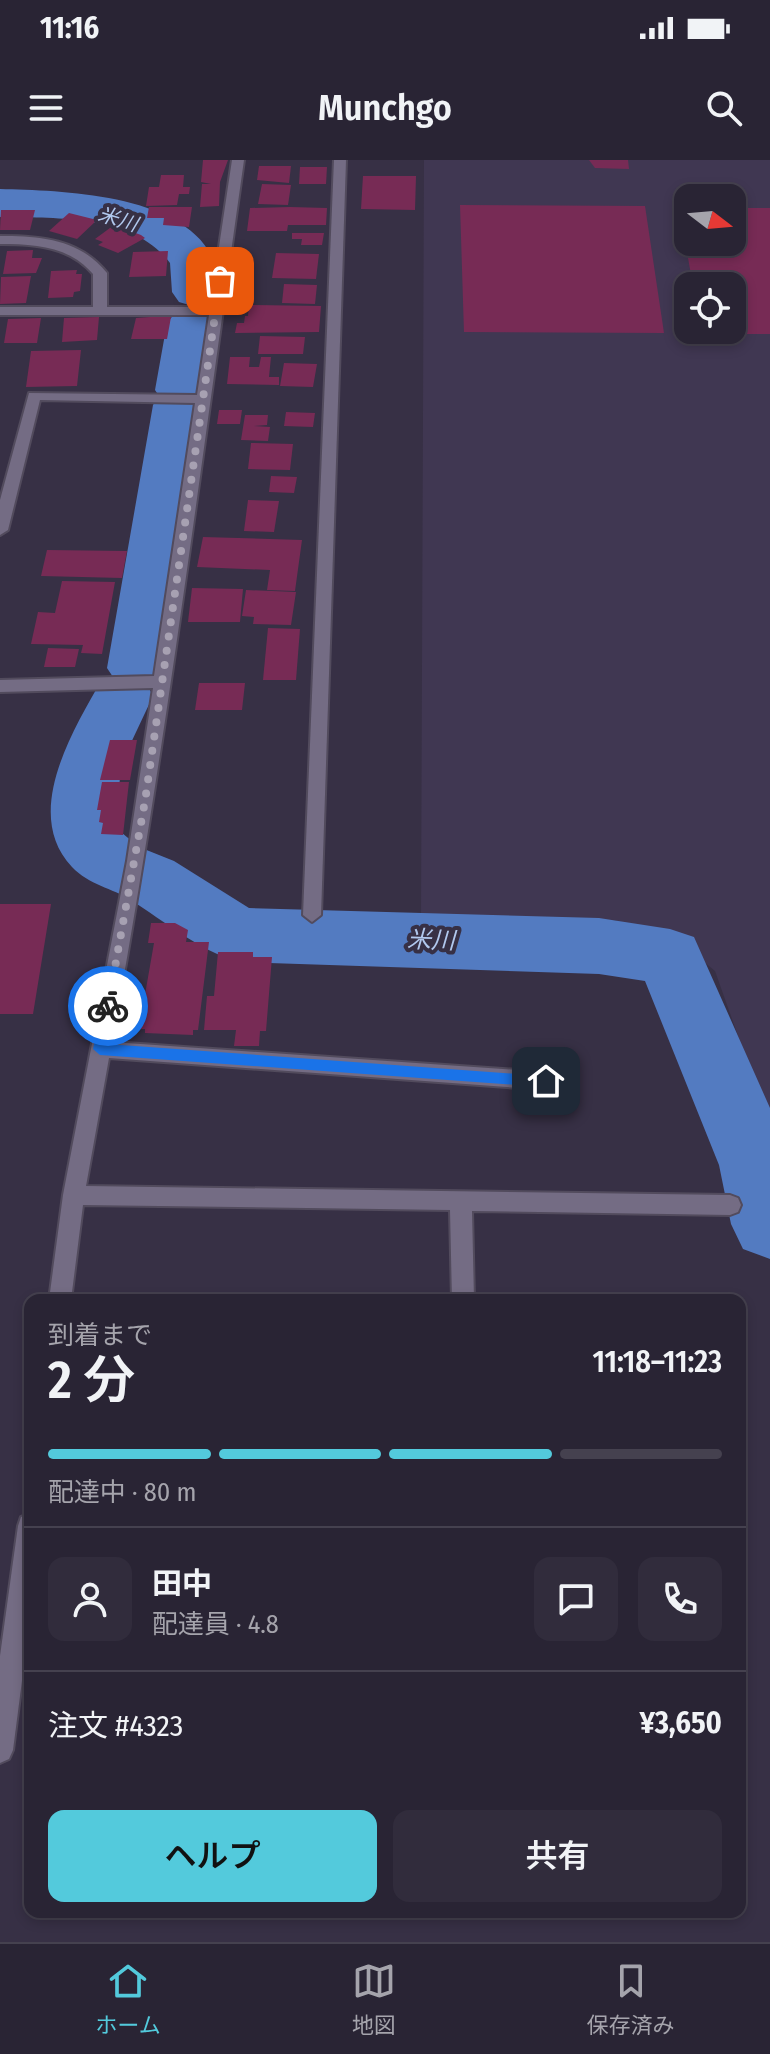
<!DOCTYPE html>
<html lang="ja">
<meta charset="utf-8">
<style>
:root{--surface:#292434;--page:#312c3c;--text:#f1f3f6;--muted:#a5a4ac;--line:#45414f;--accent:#53cadc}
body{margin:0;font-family:"Fira Sans Condensed","Noto Sans JP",sans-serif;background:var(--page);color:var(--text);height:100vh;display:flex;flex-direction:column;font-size:30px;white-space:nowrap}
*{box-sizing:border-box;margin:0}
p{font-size:26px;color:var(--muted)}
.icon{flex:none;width:44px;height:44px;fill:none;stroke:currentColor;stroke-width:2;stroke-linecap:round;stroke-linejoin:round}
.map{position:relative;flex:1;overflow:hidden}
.sheet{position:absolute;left:24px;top:1134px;width:722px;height:624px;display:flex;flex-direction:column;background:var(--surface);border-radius:16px;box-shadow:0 4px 12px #0003,0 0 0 2px var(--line)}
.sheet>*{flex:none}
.needle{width:52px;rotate:106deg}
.controls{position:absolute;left:674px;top:24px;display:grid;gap:16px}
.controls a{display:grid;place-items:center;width:72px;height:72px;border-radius:16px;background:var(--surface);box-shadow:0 4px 12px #0003,0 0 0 2px var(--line);font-size:40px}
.pin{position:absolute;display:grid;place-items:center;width:68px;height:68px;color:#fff;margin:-34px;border-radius:16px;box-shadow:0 4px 12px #0006}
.courier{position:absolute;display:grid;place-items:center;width:80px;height:80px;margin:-40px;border:6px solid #1a73e8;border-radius:50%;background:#fff;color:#222;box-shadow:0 2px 10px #0007}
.overview em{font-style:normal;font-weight:600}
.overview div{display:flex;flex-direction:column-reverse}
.overview{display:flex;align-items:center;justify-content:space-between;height:136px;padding:0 24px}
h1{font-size:52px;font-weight:600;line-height:60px}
.bar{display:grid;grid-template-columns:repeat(4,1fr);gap:12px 8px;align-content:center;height:96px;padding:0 24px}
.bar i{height:10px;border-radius:6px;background:var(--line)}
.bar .selected{background:var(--accent)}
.bar p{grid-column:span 4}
.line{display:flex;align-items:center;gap:20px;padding:0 24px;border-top:2px solid var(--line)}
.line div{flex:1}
.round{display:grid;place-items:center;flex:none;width:84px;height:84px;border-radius:16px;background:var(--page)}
.primary-button{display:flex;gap:16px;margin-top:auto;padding:16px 24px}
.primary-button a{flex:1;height:92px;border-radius:16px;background:var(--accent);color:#111;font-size:32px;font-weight:600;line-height:92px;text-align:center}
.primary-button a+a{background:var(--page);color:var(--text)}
.status{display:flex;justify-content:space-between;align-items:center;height:56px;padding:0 40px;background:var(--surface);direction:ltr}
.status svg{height:22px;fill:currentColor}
header{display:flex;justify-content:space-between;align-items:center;height:104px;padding:0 24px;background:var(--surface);font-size:36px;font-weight:600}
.menu{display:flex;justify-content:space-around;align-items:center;height:112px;border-top:2px solid var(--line);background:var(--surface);font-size:22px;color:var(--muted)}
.menu a{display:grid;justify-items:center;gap:4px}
.menu .selected{color:var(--accent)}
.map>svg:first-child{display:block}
</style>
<div class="status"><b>11:16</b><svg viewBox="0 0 49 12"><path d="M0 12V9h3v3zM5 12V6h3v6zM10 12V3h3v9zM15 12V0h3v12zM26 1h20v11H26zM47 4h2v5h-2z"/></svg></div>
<header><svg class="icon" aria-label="menu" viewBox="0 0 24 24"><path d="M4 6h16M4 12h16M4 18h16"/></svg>Munchgo<svg class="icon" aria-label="search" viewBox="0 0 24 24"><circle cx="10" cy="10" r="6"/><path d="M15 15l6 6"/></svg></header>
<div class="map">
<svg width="770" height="1782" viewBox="0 0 770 1782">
<rect width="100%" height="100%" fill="#373045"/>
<!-- built -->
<path fill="#403752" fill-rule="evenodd" d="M424,0h346v966l-55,-155 -42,-35 -59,-16 -193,-4zM688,38h44v44h-44zM688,126h44v44h-44z"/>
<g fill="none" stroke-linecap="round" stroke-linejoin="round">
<!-- river -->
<g fill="#537bc1" fill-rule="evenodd">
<path d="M0,29c71,2 220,5 220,103l-7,10 -17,5 -17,-5 -7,-10 -2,-29c-36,-49 -116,-45 -170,-46z"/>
<path d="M192,148l17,5 8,10 -10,67 -6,9 4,6 -38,263 -9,15 -10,3 5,10 -32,68 -5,64 23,19 35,14 75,47 350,10 71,11 24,8 76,171v151l-27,-10 -12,-25 -12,-59 -74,-184 -46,-7 -362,-12c-39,-13 -72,-40 -106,-62 -19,-12 -42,-15 -59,-33 -50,-53 0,-135 29,-186l12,-4 -6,-9 46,-263 6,-9 -4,-6 12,-67 8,-10z"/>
</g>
</g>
<!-- building -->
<g fill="#772b55">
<polygon points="203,0 228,0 220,22 219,46 200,47 202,24 211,24 201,22"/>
<polygon points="589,0 628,0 629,9 595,8"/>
<polygon points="259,6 291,6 289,23 257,20"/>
<polygon points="300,7 327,7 326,24 299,24"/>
<polygon points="161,15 184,15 183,27 190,27 189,34 179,34 177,45 146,46 149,27 159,27"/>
<polygon points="363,16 416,16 415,50 361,49"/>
<polygon points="262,24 291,25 288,45 258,44"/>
<polygon points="460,45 645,46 664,173 464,172"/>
<polygon points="149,47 192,47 189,67 163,65 164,58 147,58"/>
<polygon points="290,47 327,48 326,65 288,65 287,71 247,71 250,48"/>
<polygon points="679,47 688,47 688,82 732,82 732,48 770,48 770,174 702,174 701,170 732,170 732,126 693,126"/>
<polygon points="1,50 35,50 30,70 0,70"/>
<polygon points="69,53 97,60 77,79 49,71"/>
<polygon points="114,65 141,75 145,78 118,93 98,85 103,82 95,79"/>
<polygon points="292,73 324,73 322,85 301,85 302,79 292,79"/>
<polygon points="33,90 32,98 42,98 36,113 3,114 7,91"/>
<polygon points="168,91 166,116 129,117 133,92"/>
<polygon points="276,93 319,94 316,119 272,118"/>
<polygon points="77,110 76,114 82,114 80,131 74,132 73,137 48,138 51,111"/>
<polygon points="31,116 26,143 0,144 1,117"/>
<polygon points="284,124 317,125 315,144 282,143"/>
<polygon points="249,145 321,146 319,172 235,173 237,163 244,163 245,156 248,156"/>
<polygon points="99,157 97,180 62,182 64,158"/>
<polygon points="150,157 171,157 167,179 131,179 136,158"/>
<polygon points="41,158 37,183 4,183 8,159"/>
<polygon points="260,176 305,177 303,194 258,194"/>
<polygon points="81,190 77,226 26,227 31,191"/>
<polygon points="230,197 250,197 249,207 259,207 261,197 271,197 269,217 279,217 279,225 227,224"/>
<polygon points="284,203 317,204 313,227 280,226"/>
<polygon points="219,250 242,250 240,264 217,264"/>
<polygon points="286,252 315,253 313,267 284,266"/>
<polygon points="245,255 268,255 267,265 254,266 270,267 268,281 241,280"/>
<polygon points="251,283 293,284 290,310 248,309"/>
<polygon points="271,316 297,317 294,333 269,332"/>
<polygon points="248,340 279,341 274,372 244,371"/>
<polygon points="203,377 302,380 295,431 267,430 270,410 197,407"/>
<polygon points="47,390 127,391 122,418 41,416"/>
<polygon points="62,421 115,422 102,494 81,493 83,485 31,484 38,452 55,453"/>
<polygon points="192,428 243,429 240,462 188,462"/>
<polygon points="246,430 296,432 291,465 253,464 254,457 242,456"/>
<polygon points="268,468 300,469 296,520 263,520"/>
<polygon points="48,488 79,489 75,507 44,507"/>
<polygon points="199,523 245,523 242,550 195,550"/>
<polygon points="110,580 137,580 130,620 100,620"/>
<polygon points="102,622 129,622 123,675 101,674 103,663 99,662 101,650 97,650"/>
<polygon points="0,744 51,744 33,854 0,854"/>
<polygon points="151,763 175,763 188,770 186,782 209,782 198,870 193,870 193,875 145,873 145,869 139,869 154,783 148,783"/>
<polygon points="218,792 253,792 253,797 272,797 266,871 260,871 259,886 234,886 236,870 204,870 207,836 214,836"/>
</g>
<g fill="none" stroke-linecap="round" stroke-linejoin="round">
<defs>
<g id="street">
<path d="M232,0h12c-42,295 -78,588 -132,882l434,30 7,3 3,6 -3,6 -7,3 -437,-32 -23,128 644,9 8,3 3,7 -3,7 -8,3 -258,-4 2,89h-22l-2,-90 -367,-5 -12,95h-22l14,-105 64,-334 26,-173 -153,4v-12l154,-4 41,-273 -155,-3 -32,130 -8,5v-35l29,-107 168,2 12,-80h-209v-8h93v-33c-24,-28 -58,-30 -93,-30v-8c40,0 80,3 107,37v34h103z"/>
<polygon points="334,0 346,0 321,755 312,762 303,755"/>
<polygon points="30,1354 30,1459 13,1590 9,1599 0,1603 0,1496 18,1366 21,1357"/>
</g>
</defs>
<!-- street casing -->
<use href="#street" stroke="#524b5d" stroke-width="4"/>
<!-- street -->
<use href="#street" fill="#746c84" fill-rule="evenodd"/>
</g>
<!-- route -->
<polygon fill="#1a73e8" points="108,841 114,846 107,884 546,916 553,921 546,927 100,895 93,889 102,846"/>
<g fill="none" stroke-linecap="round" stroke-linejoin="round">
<!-- done -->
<polyline stroke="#a7a1b2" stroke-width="8" stroke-dasharray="0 14.4" points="108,846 145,641 220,121"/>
</g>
<g text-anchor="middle" stroke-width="8" stroke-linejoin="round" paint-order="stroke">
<!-- far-water labels -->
<g font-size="20" font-style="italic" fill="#b1c8ee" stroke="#373045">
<text transform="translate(118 59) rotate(17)" y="7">米川</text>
</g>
<!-- water labels -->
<g font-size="24" font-style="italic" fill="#b1c8ee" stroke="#373045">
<text transform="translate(431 780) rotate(2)" y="8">米川</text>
</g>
</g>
</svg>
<div class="controls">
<a><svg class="needle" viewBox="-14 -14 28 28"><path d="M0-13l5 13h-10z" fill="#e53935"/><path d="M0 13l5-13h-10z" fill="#a5a4ac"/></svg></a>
<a><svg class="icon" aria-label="locate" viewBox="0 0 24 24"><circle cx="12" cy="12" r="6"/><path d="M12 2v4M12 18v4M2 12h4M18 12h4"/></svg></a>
</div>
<div class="pin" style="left:220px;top:121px;background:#ea580c"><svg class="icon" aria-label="bag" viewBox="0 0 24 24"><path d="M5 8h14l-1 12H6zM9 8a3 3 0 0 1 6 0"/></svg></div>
<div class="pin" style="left:546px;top:921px;background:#1f2937"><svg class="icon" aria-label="home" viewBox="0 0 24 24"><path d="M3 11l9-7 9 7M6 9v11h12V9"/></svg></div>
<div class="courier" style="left:108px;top:846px"><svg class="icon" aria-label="bike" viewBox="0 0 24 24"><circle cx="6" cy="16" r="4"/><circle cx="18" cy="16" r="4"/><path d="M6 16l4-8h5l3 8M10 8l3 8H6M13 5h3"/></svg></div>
<section class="sheet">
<div class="overview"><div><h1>2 分</h1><p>到着まで</p></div><em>11:18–11:23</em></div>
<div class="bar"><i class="selected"></i><i class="selected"></i><i class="selected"></i><i></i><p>配達中 · 80 m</p></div>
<div class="line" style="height:144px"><a class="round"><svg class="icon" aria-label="person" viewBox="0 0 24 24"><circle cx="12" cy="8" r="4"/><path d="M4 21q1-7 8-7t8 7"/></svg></a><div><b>田中</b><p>配達員 · 4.8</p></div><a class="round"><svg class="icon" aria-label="chat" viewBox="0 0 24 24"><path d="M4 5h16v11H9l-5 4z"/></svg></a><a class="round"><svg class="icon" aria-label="phone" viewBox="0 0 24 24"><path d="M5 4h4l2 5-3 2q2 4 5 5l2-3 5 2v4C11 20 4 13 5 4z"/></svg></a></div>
<div class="line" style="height:104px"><div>注文 #4323</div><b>¥3,650</b></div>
<div class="primary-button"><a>ヘルプ</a><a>共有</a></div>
</section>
</div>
<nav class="menu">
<a class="selected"><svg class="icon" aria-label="home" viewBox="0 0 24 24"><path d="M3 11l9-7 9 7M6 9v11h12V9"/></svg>ホーム</a>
<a><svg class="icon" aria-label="map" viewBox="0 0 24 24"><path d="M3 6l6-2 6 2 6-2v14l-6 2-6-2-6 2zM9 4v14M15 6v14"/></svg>地図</a>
<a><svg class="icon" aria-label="saved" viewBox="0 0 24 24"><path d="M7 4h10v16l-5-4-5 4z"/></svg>保存済み</a>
</nav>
